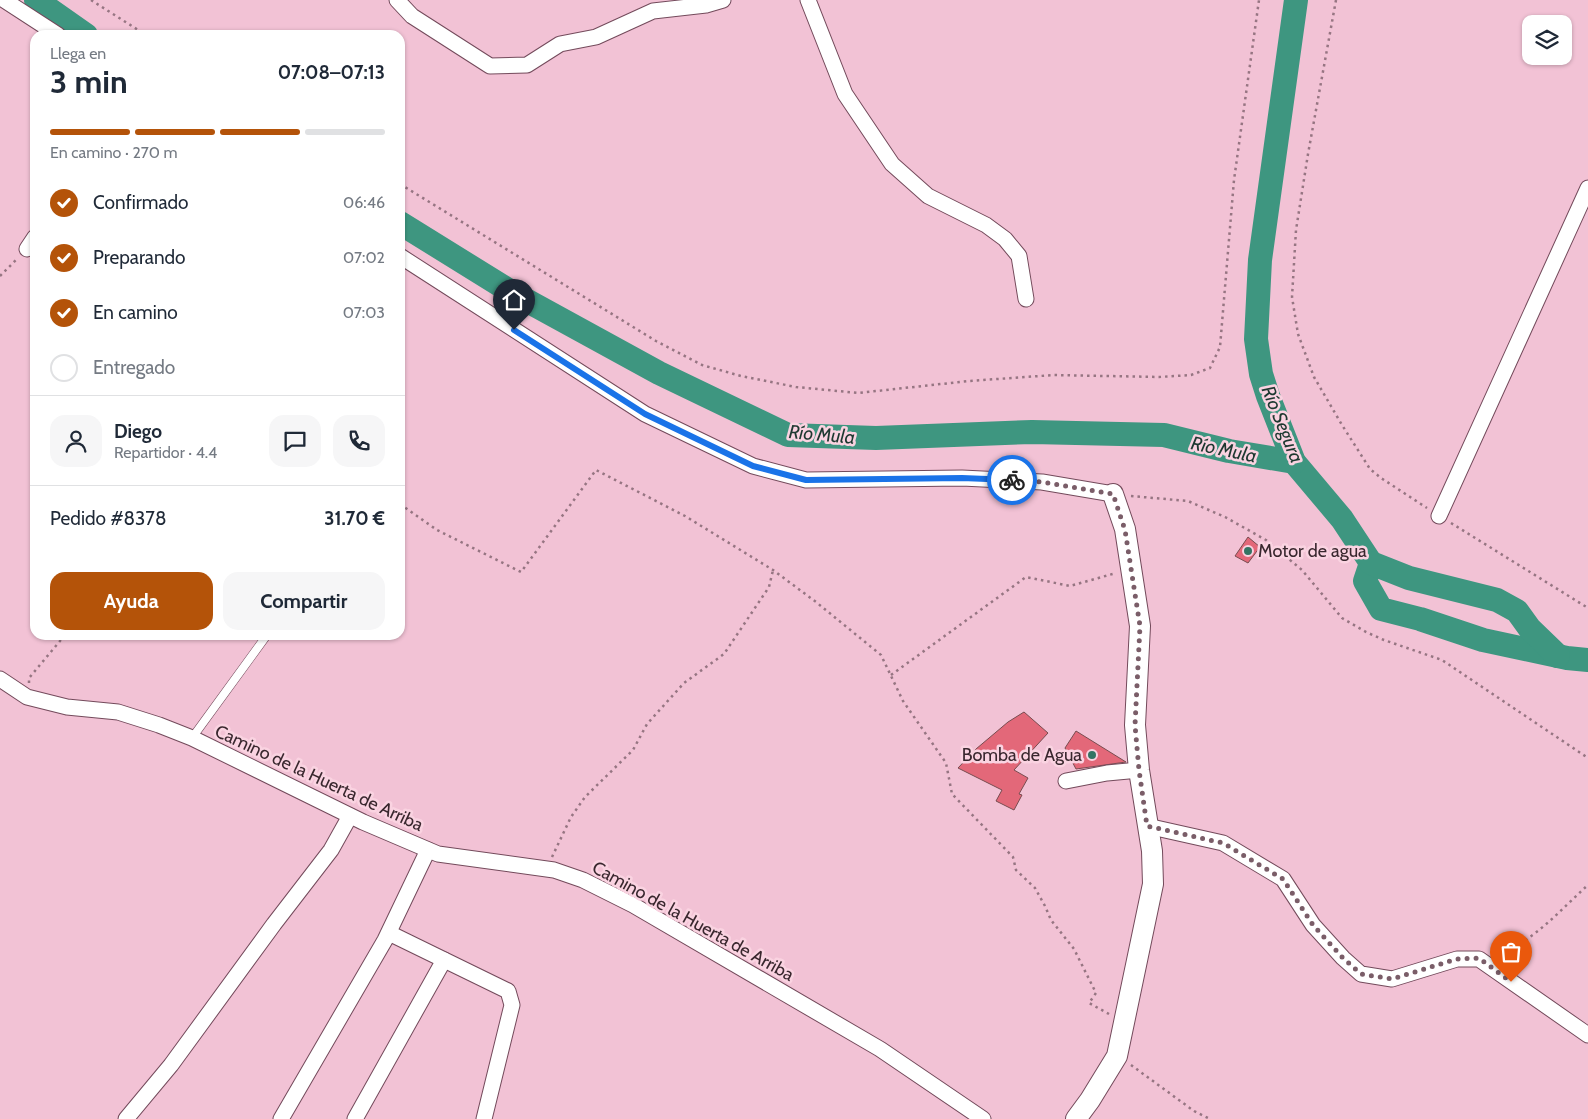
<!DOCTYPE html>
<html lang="es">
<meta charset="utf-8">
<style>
:root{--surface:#fff;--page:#f6f6f7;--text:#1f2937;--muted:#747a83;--line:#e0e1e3;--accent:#b45309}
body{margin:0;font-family:Cabin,sans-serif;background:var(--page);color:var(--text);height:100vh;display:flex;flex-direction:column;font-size:19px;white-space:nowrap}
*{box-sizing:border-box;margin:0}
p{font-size:16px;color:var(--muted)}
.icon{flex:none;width:28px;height:28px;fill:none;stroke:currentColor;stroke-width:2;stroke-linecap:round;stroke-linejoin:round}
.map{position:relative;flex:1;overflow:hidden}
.sheet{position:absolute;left:30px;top:30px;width:375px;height:610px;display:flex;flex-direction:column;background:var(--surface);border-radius:15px;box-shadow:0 1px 4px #0004}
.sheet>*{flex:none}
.controls{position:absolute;left:1522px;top:15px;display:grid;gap:10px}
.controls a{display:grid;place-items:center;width:50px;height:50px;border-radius:10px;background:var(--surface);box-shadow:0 1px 4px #0004;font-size:25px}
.pin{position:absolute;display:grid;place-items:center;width:42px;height:42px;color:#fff;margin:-51px -21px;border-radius:50% 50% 50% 0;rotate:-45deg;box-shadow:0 0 5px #0007}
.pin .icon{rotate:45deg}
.courier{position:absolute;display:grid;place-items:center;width:50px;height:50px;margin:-25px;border:4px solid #1a73e8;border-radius:50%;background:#fff;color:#222;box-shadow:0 1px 6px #0007}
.head em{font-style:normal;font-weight:800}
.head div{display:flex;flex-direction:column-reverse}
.head{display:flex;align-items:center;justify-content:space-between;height:85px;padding:0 20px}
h1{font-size:32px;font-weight:800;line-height:38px}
.bar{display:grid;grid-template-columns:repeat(4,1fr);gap:8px 5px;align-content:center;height:60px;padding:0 20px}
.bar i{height:6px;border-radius:4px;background:var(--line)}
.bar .active{background:var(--accent)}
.bar p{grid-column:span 4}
.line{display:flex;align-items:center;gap:12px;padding:0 20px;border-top:1px solid var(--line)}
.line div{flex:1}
.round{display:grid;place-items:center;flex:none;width:52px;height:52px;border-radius:15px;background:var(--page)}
ol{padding:0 20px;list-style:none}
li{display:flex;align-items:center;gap:15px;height:55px}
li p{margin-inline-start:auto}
li .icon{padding:5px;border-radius:50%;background:var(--accent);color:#fff;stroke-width:4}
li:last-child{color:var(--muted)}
li i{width:28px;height:28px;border:2px solid var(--line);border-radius:50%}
.action{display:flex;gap:10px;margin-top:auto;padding:10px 20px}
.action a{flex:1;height:58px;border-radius:15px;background:var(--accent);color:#fff;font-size:20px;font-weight:800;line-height:58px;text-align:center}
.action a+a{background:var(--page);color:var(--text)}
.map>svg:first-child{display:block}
</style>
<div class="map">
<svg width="1588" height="1119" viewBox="0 0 1588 1119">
<rect width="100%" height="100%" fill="#f2c2d5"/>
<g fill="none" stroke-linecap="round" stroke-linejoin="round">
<!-- river -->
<g stroke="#3e9680" stroke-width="24">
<polyline points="36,0 86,35"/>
<polyline points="1296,0 1260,260 1256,339 1261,374 1268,396 1294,462 1342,519 1371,563 1365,581 1381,609 1420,619 1483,640 1567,658 1588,660"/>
<polyline points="400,223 513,293 659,373 788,435 876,438 1032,432 1164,435 1229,451 1294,462"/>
<polyline points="1371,563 1409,578 1497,600 1517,611 1530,629 1558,656"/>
</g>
</g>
<!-- building -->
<g fill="#e36879" stroke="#784c50">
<polygon points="1248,537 1260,547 1248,563 1235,556"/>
<polygon points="1024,712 1048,733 1014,770 1028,778 1019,794 1022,795 1014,810 996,801 1002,790 958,768 976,749 1008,722"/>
<polygon points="1076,731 1126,762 1076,769 1065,748"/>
</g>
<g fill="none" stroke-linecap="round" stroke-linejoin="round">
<defs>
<polyline id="service" points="192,738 267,635"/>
<g id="minor">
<polyline points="4,0 58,35"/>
<polyline points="397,0 412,16 490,66 527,65 560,44 596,37 653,11 706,5 723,0"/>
<polyline points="808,0 845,94 892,164 928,196 986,225 1005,239 1019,256 1026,299"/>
<polyline points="27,249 35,237"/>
<polyline points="400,256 645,414 753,466 806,480 962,478 1042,482 1113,494"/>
<polyline points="1439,516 1588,188"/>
<polyline points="0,679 27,697 67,707 118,712 159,725 192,738 363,822 438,854 554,870 583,880 633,905 880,1049 983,1119"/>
<polyline points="1066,781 1107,773 1139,770"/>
<polyline points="1147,826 1223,843 1283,879 1313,925 1343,958 1361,974 1392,979 1457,959 1479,959 1588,1035"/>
<polyline points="389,933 508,991 512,1005 484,1119"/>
<polyline points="126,1119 171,1065 274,924 331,850 350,816"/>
<polyline points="281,1119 385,940 428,850"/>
<polyline points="355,1119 444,960"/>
</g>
<polyline id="secondary" points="1076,1119 1090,1100 1117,1056 1153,884 1152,851 1139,770 1135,725 1140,626 1125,529 1113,494"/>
</defs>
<!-- service casing -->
<use href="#service" stroke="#734a5b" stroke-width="9"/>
<!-- minor casing -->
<use href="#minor" stroke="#734a5b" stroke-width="17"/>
<!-- secondary casing -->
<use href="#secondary" stroke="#734a5b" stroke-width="22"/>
<!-- path -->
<g stroke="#967582" stroke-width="2.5" stroke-dasharray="2.5 4" stroke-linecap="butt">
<polyline points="91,0 146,35"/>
<polyline points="1336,0 1308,154 1296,230 1292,297 1298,334 1314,377 1342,425 1370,469 1381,478 1427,508"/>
<polyline points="400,184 656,341 702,365 741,376 796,387 858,393 969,381 1054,375 1159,377 1191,375 1210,368 1220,347 1234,180 1259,0"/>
<polyline points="0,276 17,259"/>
<polyline points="1131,496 1188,501 1225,517 1266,540 1302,570 1342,618 1366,632 1384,640 1442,660 1588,758"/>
<polyline points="400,504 437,530 521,572 596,470 685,516 773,570 816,602 881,655 903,701 946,763 952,794 1013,857 1016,870 1035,888 1045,906 1051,920 1074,949 1096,993 1089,1003 1109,1014"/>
<polyline points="1451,523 1588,608"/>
<polyline points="891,675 1026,577 1070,586 1116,573"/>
<polyline points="29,683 29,678 65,635"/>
<polyline points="552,857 571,817 585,797 633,750 647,724 684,683 724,654 769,587 773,570"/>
<path d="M1496,954c37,-11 64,-44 92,-69"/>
<polyline points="1131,1065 1194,1111 1210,1119"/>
</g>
<!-- service -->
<use href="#service" stroke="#fff" stroke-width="8"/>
<!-- minor -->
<use href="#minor" stroke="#fff" stroke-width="15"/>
<!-- secondary -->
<use href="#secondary" stroke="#fff" stroke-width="20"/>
</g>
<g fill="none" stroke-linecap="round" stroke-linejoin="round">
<!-- done -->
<polyline stroke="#7a5d68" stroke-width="5" stroke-dasharray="0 9" points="1012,480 1042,482 1113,494 1125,530 1140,626 1135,725 1139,770 1147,826 1223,843 1283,879 1313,925 1343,958 1361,974 1392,979 1457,959 1479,958 1511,982"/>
<!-- route -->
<polyline stroke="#1a73e8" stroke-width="6" points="514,330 645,414 753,466 806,480 962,478 1012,480"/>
</g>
<!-- markers -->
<g fill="#347463" stroke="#fad3e1" stroke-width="2">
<circle cx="1248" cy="551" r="5"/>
<circle cx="1092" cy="755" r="5"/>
</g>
<g text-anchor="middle" stroke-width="5" stroke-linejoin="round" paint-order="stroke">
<!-- poi labels -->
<g font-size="18" fill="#39272e" stroke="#fad3e1" text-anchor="start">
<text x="1258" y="557">Motor de agua</text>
<text x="1082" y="761" text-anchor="end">Bomba de Agua</text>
</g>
<!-- street labels -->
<g font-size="18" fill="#39272e" stroke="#fad3e1">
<text transform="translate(319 778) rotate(25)" y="6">Camino de la Huerta de Arriba</text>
<text transform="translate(693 921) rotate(29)" y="6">Camino de la Huerta de Arriba</text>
</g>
<!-- water labels -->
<g font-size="19" font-style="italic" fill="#1d3830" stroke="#fad3e1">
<text transform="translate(1283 424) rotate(68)" y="7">Río Segura</text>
<text transform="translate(822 434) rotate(5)" y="7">Río Mula</text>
<text transform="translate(1224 449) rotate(12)" y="7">Río Mula</text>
</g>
</g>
</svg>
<div class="controls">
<a><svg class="icon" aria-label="layers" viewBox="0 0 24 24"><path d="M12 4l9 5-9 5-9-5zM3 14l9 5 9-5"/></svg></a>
</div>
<div class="pin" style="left:1511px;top:982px;background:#ea580c"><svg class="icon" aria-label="bag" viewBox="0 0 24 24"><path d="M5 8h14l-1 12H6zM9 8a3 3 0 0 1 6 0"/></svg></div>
<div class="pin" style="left:514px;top:330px;background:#1f2937"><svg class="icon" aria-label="home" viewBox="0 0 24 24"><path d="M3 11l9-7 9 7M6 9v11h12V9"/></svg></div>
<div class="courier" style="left:1012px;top:480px"><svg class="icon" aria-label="bike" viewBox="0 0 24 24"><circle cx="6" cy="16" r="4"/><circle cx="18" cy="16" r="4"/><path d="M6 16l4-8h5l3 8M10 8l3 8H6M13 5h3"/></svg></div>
<section class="sheet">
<div class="head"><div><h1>3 min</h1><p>Llega en</p></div><em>07:08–07:13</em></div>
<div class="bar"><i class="active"></i><i class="active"></i><i class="active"></i><i></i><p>En camino · 270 m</p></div>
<ol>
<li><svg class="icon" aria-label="check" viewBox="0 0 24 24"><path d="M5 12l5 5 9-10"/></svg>Confirmado<p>06:46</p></li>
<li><svg class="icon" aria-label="check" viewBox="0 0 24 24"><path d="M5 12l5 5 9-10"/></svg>Preparando<p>07:02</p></li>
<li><svg class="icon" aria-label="check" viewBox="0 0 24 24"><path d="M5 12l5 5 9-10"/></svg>En camino<p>07:03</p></li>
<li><i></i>Entregado</li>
</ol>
<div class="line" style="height:90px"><a class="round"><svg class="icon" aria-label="person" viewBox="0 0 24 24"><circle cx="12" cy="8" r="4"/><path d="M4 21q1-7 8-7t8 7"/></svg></a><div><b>Diego</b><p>Repartidor · 4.4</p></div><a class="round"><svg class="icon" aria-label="chat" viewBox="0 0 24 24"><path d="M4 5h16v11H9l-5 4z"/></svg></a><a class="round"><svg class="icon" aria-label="phone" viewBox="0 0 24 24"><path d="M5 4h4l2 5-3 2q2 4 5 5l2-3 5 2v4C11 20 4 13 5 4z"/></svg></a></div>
<div class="line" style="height:65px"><div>Pedido #8378</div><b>31.70 €</b></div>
<div class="action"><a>Ayuda</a><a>Compartir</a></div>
</section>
</div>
